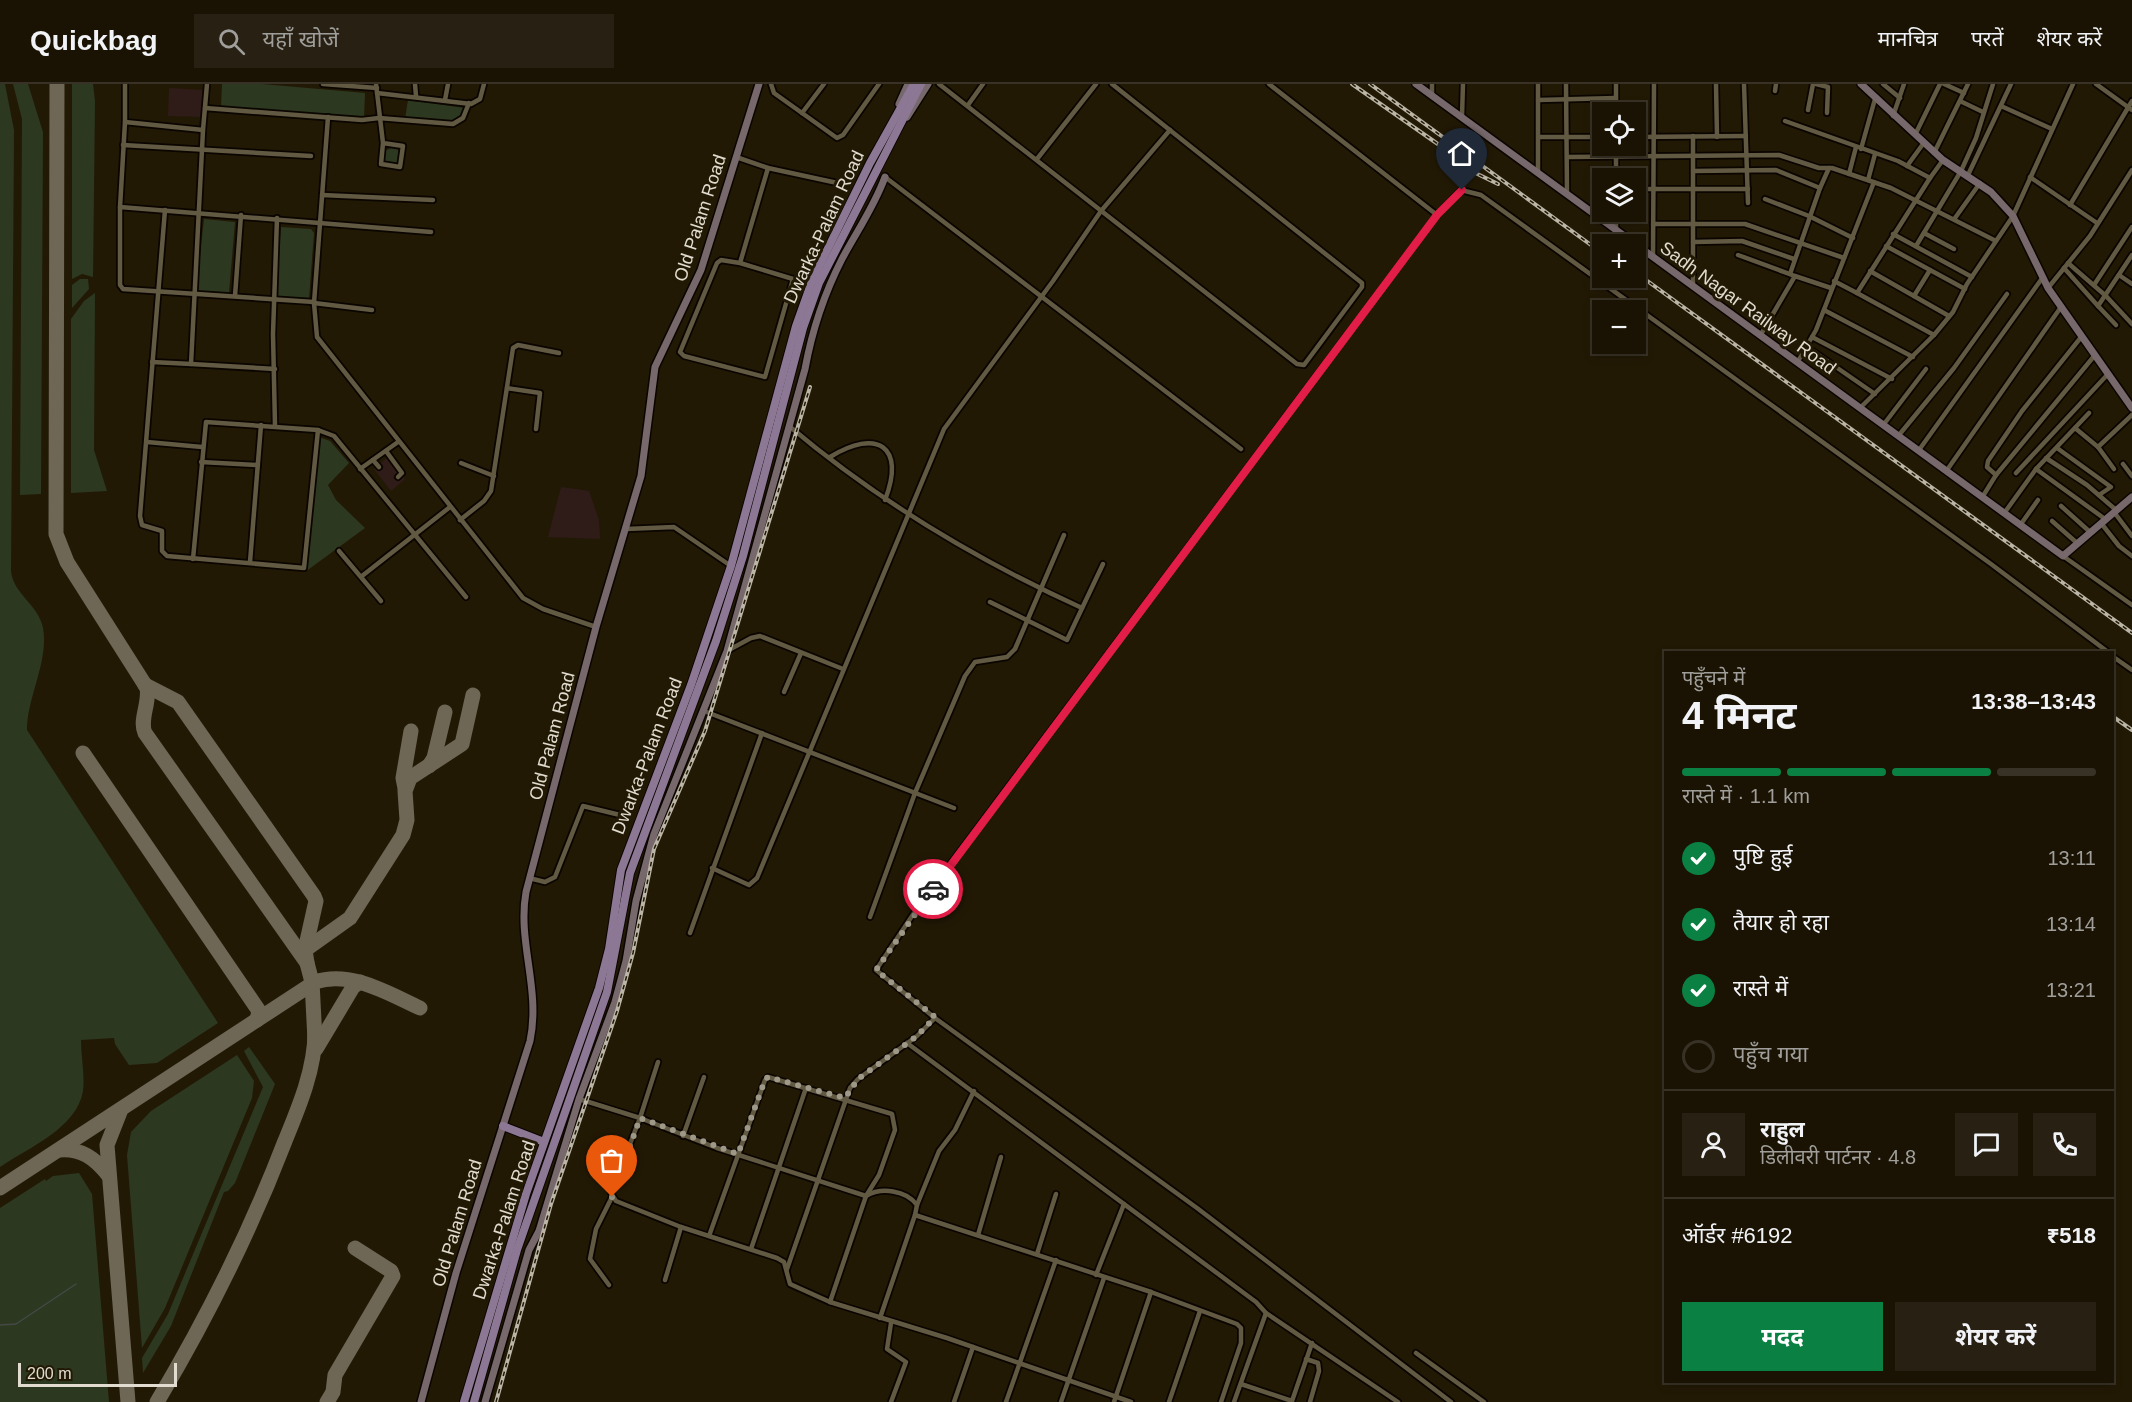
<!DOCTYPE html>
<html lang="hi">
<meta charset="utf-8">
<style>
:root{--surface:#1a1304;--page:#272013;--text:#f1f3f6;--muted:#9f9e9a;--line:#383226;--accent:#0b8043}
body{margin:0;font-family:Helvetica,"Noto Sans Devanagari",sans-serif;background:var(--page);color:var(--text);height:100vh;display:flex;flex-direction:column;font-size:22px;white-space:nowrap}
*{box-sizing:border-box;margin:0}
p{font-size:20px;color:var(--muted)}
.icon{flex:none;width:33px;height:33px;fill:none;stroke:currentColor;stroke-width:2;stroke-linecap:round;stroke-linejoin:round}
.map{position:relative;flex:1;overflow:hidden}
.sheet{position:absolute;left:1664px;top:567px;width:450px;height:732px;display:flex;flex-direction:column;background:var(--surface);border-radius:0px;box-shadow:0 3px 9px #0003,0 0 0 2px var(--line)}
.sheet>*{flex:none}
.fabs{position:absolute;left:1592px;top:18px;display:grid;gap:12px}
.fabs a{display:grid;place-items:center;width:54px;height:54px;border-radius:0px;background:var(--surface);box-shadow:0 3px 9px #0003,0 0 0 2px var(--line);font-size:30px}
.scale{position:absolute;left:18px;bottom:15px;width:159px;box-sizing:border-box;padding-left:6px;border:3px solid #e1dccf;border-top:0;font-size:16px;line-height:21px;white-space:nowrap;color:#e1dccf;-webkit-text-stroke:4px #221905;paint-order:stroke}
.pin{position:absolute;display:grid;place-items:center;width:51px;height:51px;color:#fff;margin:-62px -26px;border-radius:50% 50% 50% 0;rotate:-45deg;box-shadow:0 0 6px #0007}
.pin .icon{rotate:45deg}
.courier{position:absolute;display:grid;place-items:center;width:60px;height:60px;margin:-30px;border:4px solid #e11d48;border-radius:50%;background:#fff;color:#222;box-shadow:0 2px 8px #0007}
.overview em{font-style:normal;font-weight:700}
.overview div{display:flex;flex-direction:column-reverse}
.overview{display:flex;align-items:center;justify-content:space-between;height:102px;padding:0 18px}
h1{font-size:39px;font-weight:700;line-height:45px}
.bar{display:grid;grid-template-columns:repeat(4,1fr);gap:9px 6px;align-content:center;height:72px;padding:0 18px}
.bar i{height:8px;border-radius:4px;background:var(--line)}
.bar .current{background:var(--accent)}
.bar p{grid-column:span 4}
.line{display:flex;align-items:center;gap:15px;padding:0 18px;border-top:2px solid var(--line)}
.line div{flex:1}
.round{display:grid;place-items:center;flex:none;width:63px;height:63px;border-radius:0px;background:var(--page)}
ol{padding:0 18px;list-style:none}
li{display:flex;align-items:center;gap:18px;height:66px}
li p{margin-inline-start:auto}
li .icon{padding:6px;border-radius:50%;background:var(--accent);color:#fff;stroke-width:4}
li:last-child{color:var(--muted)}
li i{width:33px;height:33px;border:3px solid var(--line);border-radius:50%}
.action{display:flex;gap:12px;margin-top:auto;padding:12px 18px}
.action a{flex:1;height:69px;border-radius:0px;background:var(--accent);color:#fff;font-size:24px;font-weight:700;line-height:69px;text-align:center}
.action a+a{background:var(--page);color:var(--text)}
header{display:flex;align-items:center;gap:36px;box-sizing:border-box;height:84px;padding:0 30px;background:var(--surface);border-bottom:2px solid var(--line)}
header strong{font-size:28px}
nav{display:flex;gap:33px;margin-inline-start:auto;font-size:21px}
.search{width:420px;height:54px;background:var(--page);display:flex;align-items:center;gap:15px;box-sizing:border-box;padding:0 21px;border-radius:0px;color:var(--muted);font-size:22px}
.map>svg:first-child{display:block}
</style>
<header>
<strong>Quickbag</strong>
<div class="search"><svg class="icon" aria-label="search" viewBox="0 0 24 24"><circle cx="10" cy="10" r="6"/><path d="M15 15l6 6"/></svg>यहाँ खोजें</div>
<nav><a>मानचित्र</a><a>परतें</a><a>शेयर करें</a></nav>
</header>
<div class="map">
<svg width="2132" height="1318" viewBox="0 0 2132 1318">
<rect width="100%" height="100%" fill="#221905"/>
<!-- commercial -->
<g fill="#2f1c19">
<polygon points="169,4 203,6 202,33 168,32"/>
<polygon points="387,374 405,395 391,407 374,385"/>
<polygon points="561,403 589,407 599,436 600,455 548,453"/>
</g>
<!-- green -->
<g fill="#2d3820">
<path d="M0,0h5l9,46 -3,441c2,23 28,34 32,57 6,33 -16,69 -16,102l191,293 -61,40 -28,2 -14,-21 -1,-6 -33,2c0,17 4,35 2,51 -6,37 -55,57 -83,76z"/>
<polygon points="13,0 28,0 43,48 41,410 20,411 22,35"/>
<polygon points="72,0 93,0 95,17 93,193 82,190 72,195"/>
<polygon points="222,0 262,0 365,9 364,35 221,23"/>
<polygon points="408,16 465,24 455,38 405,35"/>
<polygon points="392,64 399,66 398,82 384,79 384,67"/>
<polygon points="204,135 235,138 229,209 196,207"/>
<polygon points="281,143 311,145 314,149 309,215 276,213"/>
<polygon points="80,195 88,195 89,205 72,224 72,201"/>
<polygon points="95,209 94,366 107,407 71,409 71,235 84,217"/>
<polygon points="319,353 330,357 349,379 328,401 336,416 365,444 305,488"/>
<polygon points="249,963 275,1000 235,1099 228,1107 224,1108 171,1242 143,1289 142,1274 168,1230 263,1003 244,967"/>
<polygon points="237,971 254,997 252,1014 165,1224 142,1264 127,1071 131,1048 151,1027"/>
<polygon points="79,1089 92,1110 109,1318 0,1318 0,1124 45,1095 46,1097 53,1092"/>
</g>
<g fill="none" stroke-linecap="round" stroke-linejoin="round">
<!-- stream -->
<polyline stroke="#444847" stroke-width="1.5" points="0,1241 16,1240 76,1200"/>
<!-- taxiway -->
<g stroke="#6e6756" stroke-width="15">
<path d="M57,0l-1,450 11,28 80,126c3,15 -8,32 -2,45l162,230 5,19 3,58"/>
<polyline points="145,601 178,618 314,812 316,817 305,866"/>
<polyline points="83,669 259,927 257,936"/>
<polyline points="429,682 434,674 445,628"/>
<polyline points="405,704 403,694 411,647"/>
<polyline points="307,879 305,866 350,834 403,751 407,736 405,707 410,694 462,660 473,611"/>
<polyline points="316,965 353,903 360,898"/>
<polyline points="120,1028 107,1061 128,1318"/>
<path d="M59,1066c22,-2 36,8 50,26"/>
<path d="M0,1104l315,-206c36,-12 74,12 105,26"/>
<path d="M157,1318c50,-84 93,-170 128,-261 14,-34 30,-72 30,-109"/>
<polyline points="327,1318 333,1308 335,1291 393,1192 391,1187 355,1164"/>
</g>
<defs>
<g id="street">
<polyline points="207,0 203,46 125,38 120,123 431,148"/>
<polyline points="323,0 377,4"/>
<polyline points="376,0 383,59 381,80 400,83 403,62 383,59"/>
<polyline points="415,0 416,12"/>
<polyline points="771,0 774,9 837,54 843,51 879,0"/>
<polyline points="939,0 1297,280 1304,281 1362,203 1362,199 1112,0"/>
<polyline points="1269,0 1437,131"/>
<polyline points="1538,0 1538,87"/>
<polyline points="1566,0 1567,109"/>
<polyline points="1616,0 1616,28"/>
<polyline points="1716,0 1717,53"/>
<polyline points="1744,0 1748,119"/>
<polyline points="1816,0 1828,3 1827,29"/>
<polyline points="1883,0 1900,14"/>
<polyline points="1944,0 1964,9"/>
<polyline points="2096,0 2132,26"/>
<polyline points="1775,7 1776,0"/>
<polyline points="377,9 471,20 480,15 484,0"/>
<polyline points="1432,11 1432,0"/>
<polyline points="445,16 448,0"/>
<polyline points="1538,16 1616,14"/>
<polyline points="1960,17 1983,28"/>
<polyline points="968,21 983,0"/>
<polyline points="2001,22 2052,45"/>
<polyline points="205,24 362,36 379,34 453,40 463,34 469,19"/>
<polyline points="1808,26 1813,0"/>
<polyline points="802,29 824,0"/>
<polyline points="1462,32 1463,0"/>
<polyline points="1893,32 1904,0"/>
<polyline points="328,33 314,219 317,253 523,514 543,525 596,543"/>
<polyline points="1785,37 1898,77 1930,94 1943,76"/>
<polyline points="125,38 125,0"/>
<polyline points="1915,51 1940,0"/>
<polyline points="1693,52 1693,202"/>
<polyline points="1539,53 1602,53"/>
<polyline points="1635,53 1746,52"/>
<polyline points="123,61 311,72"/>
<polyline points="1616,62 1616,94"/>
<polyline points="1861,65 1875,15"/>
<polyline points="1934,69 1968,0"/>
<polyline points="736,73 768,84 842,100"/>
<polyline points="1567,73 1779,71 1819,84 1832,84 1891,104 1996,157"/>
<polyline points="1037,75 1096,0"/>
<polyline points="1907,82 1923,60"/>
<polyline points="1693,87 1776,86 1820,104 1790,190"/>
<polyline points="1849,90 1856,63"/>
<polyline points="1968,91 2011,0"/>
<polyline points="885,93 1241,365"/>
<polyline points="2030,93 2097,139"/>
<polyline points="1930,94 1857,209 1934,251"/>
<polyline points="1868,96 1875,70"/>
<polyline points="1820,104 1829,84"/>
<polyline points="1635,105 1748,105"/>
<polyline points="322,111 433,116"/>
<polyline points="1765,115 1809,132 1853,154"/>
<polyline points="2070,121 2132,17"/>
<polyline points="120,123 120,201 123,205 314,218"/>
<polyline points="165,126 140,432 142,441 162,447 162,467 167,472 304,484 318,346"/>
<polyline points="1616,128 1616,145"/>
<polyline points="1955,134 1980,99"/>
<polyline points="1653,140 1745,140 1844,174"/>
<polyline points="1924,149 1954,165"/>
<polyline points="1893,150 1972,193"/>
<polyline points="1693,158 1742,157 1794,175"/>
<polyline points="1886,162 1965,205"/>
<polyline points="1916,162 1961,87 1976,54 1993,0"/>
<polyline points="1738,171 1795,192 1760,252"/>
<polyline points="1653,173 1654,0"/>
<polyline points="740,179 721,176 717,179 680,268 684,272 765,293 793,195 740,179 768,84"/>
<polyline points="2068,179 2106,212 2132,240"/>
<polyline points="2064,184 2098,222 2132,171"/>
<polyline points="1870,187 1949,232"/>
<polyline points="2119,191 2132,200"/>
<polyline points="1795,192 1831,204"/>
<polyline points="1834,197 1857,209"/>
<polyline points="2094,201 2132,143"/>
<polyline points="2048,204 2090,152 2132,86"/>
<polyline points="235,212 241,131"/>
<polyline points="1914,212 1930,186"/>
<polyline points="314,219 372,226"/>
<polyline points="2098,222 2116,241"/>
<polyline points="1824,226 1913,273"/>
<polyline points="1812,253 1892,295"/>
<polyline points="1807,263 1875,310"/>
<polyline points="152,278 191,280 203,46"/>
<polyline points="1797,279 1816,246 1874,98"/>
<polyline points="191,280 275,285"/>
<polyline points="507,304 540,309 536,345"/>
<polyline points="1861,323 1934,251 1953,228 1967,200 2013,132 2073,0"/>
<polyline points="1884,340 1926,285"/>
<polyline points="275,342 273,250 277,134"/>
<path d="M789,342c89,75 188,134 293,182"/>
<polyline points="2075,344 2098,363 2114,385"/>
<polyline points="1899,351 1954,284 2007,210"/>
<polyline points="147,358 202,363"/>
<polyline points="2098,363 2132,331"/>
<polyline points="2057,364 2111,403 2099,411"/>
<polyline points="1919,366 2043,193"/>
<polyline points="386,367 402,389 398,393"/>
<path d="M830,373c47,-29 76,-11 55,43"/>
<polyline points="2046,374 2087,401 2116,426"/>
<polyline points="373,376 379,383"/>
<polyline points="201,378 258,381"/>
<polyline points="461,379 494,392"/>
<polyline points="2123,380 2132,392"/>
<polyline points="360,385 398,358"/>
<polyline points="2036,385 2105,435"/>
<polyline points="1947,386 2061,223"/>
<polyline points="2016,389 2108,290"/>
<polyline points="1996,391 1987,383 1988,377 2022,327 2082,252"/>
<polyline points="1983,412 1996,391 2095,271"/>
<polyline points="2061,422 2090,448"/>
<polyline points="2005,428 2036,385 2089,329"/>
<polyline points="2114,428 2132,452"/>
<polyline points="460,436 484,417 491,407 513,264 518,261 559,269"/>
<polyline points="2052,437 2077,459"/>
<polyline points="2101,439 2119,462 2132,472"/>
<polyline points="2021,440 2038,416"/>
<polyline points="626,445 674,443 731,482"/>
<polyline points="339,467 381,517"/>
<polyline points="2063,472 2132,521"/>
<polyline points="193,475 206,338 318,346 334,352 466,513"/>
<polyline points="250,478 261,341"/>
<polyline points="362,492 450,423"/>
<polyline points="990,518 1067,556 1103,480"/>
<polyline points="727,567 751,554 760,552 843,585"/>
<polyline points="2112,572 2132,586"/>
<polyline points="784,608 801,569"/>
<polyline points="704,627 954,724"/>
<polyline points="712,784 749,801 757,794 944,345 1053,197 1101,127 1170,46"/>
<polyline points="529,794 545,798 555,793 583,722 620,731"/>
<polyline points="870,833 915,709 965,592 975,578 1007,573 1015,565 1064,451"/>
<polyline points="690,849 762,649"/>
<polyline points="907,959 1256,1218 1266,1229 1398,1318"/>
<path d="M658,978l-18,56 77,30 149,48c15,-9 40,-6 51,9l-2,10"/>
<polyline points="579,1015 640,1034 611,1109 616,1117 681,1143 777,1174 784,1178 790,1200 830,1218 947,1254 1131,1318"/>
<polyline points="683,1052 704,993"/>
<polyline points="917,1121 939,1067 955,1046 974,1007"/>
<polyline points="978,1151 1001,1073"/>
<polyline points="709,1152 765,996 768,993 892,1030 895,1046 879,1091 866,1112 830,1218"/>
<polyline points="751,1165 806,1004"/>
<polyline points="1037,1170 1056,1110"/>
<polyline points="787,1185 850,1004 858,995 917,952 935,934"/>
<polyline points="1096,1191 1124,1120"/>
<polyline points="665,1196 681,1143"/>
<polyline points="609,1201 590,1175 596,1145 612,1113"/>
<polyline points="880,1234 915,1131 1151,1208 1237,1240 1241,1244 1241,1259 1221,1318"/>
<polyline points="1416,1269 1484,1318"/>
<polyline points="1306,1275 1318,1279 1319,1287 1310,1318"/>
<polyline points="1241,1300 1292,1317 1312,1259"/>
<polyline points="891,1318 906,1278 887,1265 891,1239"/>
<polyline points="954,1318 973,1263"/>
<polyline points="1006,1318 1056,1176"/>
<polyline points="1061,1318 1104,1194"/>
<polyline points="1114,1318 1151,1208"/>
<polyline points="1169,1318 1200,1227"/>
<polyline points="1234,1318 1266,1229"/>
<polyline points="1451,1318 1197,1124 935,934 876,886 916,826 1437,131 1461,106 1481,111 1991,480 2108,568"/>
</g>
<g id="secondary">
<polyline points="1416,0 2063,472 2132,413"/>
<polyline points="1861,0 1943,76 1991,108 2013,132 2048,204 2132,324"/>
<polyline points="899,20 908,0"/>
<polyline points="907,33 928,0"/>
<path d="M421,1318l35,-129 74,-232c11,-52 -13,-99 -4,-149l70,-265 45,-151 14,-109 46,-97 58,-186"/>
<path d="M485,1318l44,-152 10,-19 40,-132 36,-97 11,-41 10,-60 18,-67 73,-183 78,-282c7,-38 19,-75 37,-110 15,-28 32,-52 43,-82"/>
</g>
<g id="primary">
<polyline points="503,1042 544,1058"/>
<polyline points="464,1318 526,1110 599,904 609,865 621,786 691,601 731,482 796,242 812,197 870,79 914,0"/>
<polyline points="474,1318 517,1166 607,908 630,789 716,557 743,472 803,244 819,199 921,0"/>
</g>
</defs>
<!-- street casing -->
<use href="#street" stroke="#0b0500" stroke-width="8"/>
<!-- secondary casing -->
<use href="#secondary" stroke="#0b0500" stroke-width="10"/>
<!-- primary casing -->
<use href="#primary" stroke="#0b0500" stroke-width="10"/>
<!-- street -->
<use href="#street" stroke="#625942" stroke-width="4.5"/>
<!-- secondary -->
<use href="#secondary" stroke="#77686b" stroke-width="7"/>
<!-- primary -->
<use href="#primary" stroke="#8c7794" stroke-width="8"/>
<defs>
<g id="rail">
<polyline points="1352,0 1465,79"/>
<polyline points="1370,0 1602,169"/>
<polyline points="1455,79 1498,100"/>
<polyline points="1635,188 2132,549"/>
<polyline points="2112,632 2132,646"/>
<polyline points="496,1318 551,1120 617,927 633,869 654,765 705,647 810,303"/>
</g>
</defs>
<!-- rail casing -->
<use href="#rail" stroke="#bbb5a7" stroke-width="4"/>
<!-- rail -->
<use href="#rail" stroke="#221905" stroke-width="1.5" stroke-dasharray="4.5" stroke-linecap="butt"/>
</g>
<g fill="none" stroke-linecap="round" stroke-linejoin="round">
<!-- done -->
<polyline stroke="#9e9888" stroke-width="6" stroke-dasharray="0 10.8" points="612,1113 640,1034 738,1070 765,996 768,993 845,1014 858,995 917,952 935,933 876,886 933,805"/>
<!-- route -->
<polyline stroke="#e11d48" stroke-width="8" points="933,805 1437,131 1462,106"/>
</g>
<g text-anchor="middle" stroke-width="6" stroke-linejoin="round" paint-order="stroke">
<!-- street labels -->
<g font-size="18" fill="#e1dccf" stroke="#221905">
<text transform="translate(700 134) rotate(-72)" y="6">Old Palam Road</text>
<text transform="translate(824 143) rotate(-65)" y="6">Dwarka-Palam Road</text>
<text transform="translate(1748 224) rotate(36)" y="6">Sadh Nagar Railway Road</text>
<text transform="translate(552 652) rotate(-75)" y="6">Old Palam Road</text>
<text transform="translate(647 672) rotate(-69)" y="6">Dwarka-Palam Road</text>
<text transform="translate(504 1136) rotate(-72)" y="6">Dwarka-Palam Road</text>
<text transform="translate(457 1139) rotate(-73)" y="6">Old Palam Road</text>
</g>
</g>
</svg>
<div class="fabs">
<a><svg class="icon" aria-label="locate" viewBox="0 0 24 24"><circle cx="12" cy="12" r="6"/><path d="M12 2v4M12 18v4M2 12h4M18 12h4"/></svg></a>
<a><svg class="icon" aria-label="layers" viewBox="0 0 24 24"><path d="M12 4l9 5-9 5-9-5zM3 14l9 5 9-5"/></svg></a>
<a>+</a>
<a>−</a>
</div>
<div class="scale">200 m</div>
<div class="pin" style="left:612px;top:1113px;background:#ea580c"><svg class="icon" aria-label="bag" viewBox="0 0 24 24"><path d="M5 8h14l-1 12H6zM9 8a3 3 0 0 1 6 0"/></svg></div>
<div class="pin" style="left:1462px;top:106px;background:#1f2937"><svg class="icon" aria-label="home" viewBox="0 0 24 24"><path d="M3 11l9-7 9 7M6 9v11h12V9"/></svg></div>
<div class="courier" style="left:933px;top:805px"><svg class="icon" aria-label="car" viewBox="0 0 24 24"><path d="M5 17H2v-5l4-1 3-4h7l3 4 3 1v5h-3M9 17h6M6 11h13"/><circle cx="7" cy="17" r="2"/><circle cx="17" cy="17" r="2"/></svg></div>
<section class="sheet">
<div class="overview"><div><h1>4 मिनट</h1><p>पहुँचने में</p></div><em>13:38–13:43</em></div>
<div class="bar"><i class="current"></i><i class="current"></i><i class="current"></i><i></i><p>रास्ते में · 1.1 km</p></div>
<ol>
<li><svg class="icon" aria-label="check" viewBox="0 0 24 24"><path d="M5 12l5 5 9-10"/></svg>पुष्टि हुई<p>13:11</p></li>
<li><svg class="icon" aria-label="check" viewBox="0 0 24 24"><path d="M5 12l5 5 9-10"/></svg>तैयार हो रहा<p>13:14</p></li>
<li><svg class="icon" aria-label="check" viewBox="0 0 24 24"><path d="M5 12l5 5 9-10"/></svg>रास्ते में<p>13:21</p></li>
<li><i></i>पहुँच गया</li>
</ol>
<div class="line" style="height:108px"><a class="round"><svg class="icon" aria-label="person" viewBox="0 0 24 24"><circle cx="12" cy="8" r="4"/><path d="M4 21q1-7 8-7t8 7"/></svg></a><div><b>राहुल</b><p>डिलीवरी पार्टनर · 4.8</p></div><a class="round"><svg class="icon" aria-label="chat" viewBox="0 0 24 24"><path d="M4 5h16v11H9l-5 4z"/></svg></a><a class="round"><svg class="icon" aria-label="phone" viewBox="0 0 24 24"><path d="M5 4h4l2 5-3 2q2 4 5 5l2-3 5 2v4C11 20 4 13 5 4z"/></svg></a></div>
<div class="line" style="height:78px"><div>ऑर्डर #6192</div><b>₹518</b></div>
<div class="action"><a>मदद</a><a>शेयर करें</a></div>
</section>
</div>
